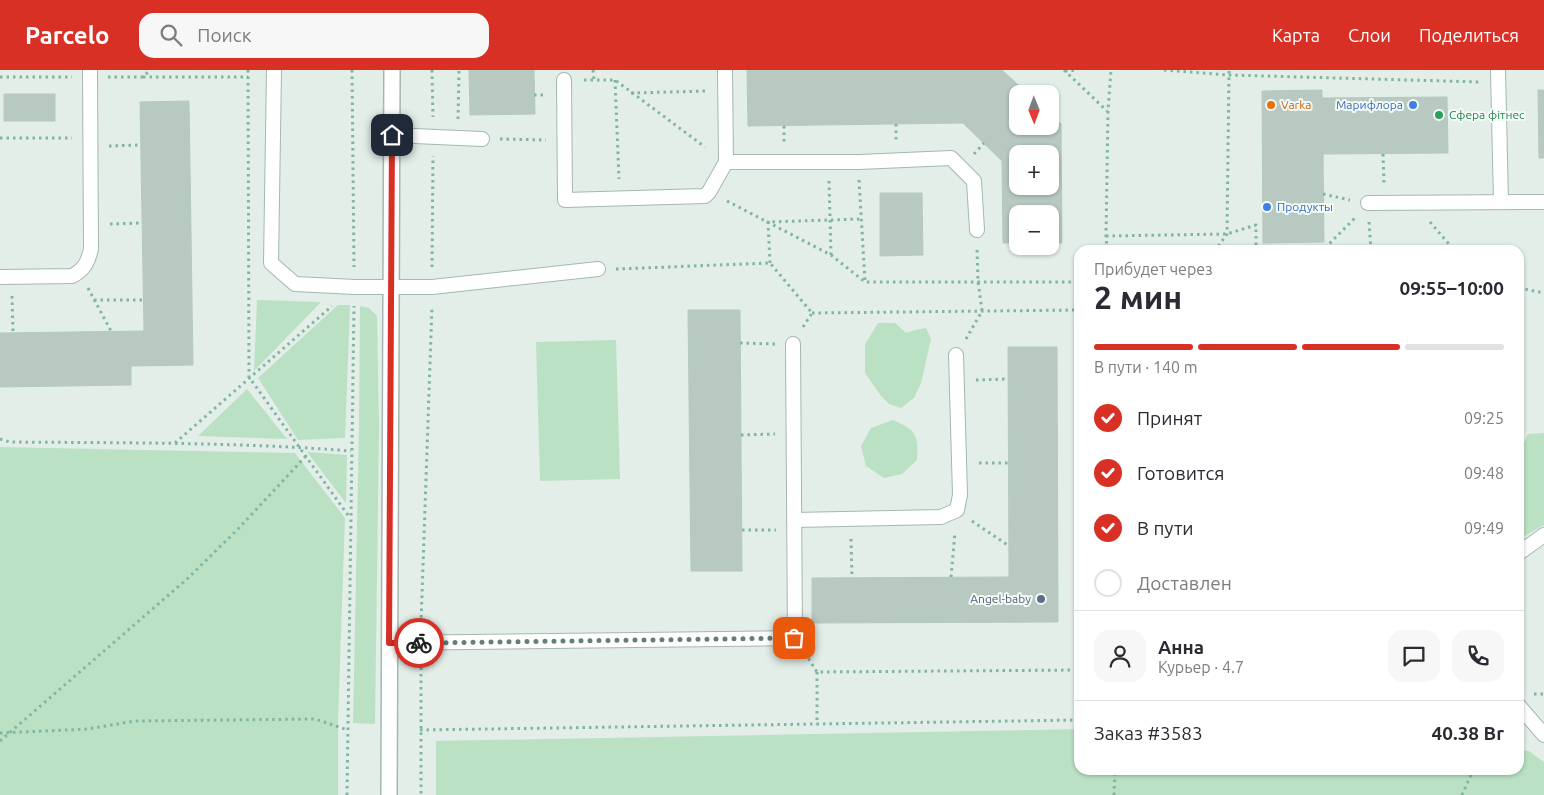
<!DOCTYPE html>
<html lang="ru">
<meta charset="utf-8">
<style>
:root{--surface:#fff;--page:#f7f7f7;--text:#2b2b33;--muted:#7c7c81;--line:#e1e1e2;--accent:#d93025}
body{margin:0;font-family:Ubuntu,sans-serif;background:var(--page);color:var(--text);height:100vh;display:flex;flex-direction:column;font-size:19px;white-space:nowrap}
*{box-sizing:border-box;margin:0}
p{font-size:16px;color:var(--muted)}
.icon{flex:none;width:28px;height:28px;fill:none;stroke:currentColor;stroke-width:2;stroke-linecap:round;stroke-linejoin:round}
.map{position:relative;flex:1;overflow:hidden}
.side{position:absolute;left:1074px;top:175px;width:450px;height:530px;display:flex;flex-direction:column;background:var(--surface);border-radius:15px;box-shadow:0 1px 4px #0004}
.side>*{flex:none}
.needle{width:32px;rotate:179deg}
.buttons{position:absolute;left:1009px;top:15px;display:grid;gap:10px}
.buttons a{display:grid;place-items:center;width:50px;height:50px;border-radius:10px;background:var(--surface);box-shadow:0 1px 4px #0004;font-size:25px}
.pin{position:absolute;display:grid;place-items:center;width:42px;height:42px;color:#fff;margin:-21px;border-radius:10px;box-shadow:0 2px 8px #0006}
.courier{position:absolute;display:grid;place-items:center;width:50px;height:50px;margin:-25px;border:4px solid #d93025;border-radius:50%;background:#fff;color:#222;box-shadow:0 1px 6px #0007}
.overview em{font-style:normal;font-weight:700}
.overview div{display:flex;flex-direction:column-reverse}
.overview{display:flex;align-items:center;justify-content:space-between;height:85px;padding:0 20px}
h1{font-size:32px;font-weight:700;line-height:38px}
.bar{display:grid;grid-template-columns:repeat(4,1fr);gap:8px 5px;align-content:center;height:60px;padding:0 20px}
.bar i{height:6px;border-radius:4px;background:var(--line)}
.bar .active{background:var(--accent)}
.bar p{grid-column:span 4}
.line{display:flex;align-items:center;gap:12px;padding:0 20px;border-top:1px solid var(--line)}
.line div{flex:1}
.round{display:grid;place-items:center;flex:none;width:52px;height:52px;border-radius:15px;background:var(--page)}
ol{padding:0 20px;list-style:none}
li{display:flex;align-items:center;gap:15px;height:55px}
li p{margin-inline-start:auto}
li .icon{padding:5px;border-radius:50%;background:var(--accent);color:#fff;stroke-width:4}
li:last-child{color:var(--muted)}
li i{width:28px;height:28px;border:2px solid var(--line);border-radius:50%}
header{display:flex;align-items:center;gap:30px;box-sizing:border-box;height:70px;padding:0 25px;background:var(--accent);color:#fff}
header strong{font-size:24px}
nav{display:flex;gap:28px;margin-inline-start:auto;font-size:18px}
.search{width:350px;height:45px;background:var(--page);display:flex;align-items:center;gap:12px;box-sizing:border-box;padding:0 18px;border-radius:15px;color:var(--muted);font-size:19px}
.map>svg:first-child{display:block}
</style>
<header>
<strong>Parcelo</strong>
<div class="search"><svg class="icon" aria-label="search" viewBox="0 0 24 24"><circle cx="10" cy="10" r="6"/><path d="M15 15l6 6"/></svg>Поиск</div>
<nav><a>Карта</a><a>Слои</a><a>Поделиться</a></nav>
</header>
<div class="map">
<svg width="1544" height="725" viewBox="0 0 1544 725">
<rect width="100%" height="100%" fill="#e3eee9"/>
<!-- green -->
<g fill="#bae1c3">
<polygon points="257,230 321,232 254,301"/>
<polygon points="338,235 350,235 345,368 298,370 258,308"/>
<polygon points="360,236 369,238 377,246 379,356 375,654 353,653 359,356"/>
<polygon points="878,253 895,253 906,263 915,260 926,258 931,269 921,313 914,328 901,338 889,334 881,326 865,303 865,274"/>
<polygon points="616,270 620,409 540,411 536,272"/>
<polygon points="247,319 287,369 198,366"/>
<path d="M893,350c24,11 25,14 24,40l-15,14 -18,4 -18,-12 -5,-20 10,-18z"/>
<polygon points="1544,363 1544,455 1519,469 1519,384 1528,364"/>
<polygon points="0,377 295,383 345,448 338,651 338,725 0,725"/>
<polygon points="307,382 347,385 346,433"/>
<polygon points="1079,659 1079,700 1519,700 1519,680 1529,681 1544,692 1544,725 436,725 436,671"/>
</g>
<!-- building -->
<g fill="#b8c9c2" stroke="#b5c9c0" fill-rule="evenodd">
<polygon points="469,0 534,0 535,44 470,45"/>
<path d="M747,0h255l26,24h-10v32h32v-12l11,10 1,119h-12v-29h-32v29h-15l-1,-82 -39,-38 -215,3zM1018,84h32v32h-32z"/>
<polygon points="1322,20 1322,28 1447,27 1448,83 1323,84 1324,172 1263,173 1262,21"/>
<polygon points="1538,20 1544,20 1544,88 1539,88"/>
<rect x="4" y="24" width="51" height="27"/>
<polygon points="189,31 193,295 131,296 131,315 0,317 0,263 144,261 140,32"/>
<polygon points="880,123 922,123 923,185 880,186"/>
<polygon points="688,240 740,240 742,501 691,501"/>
<polygon points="1008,277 1057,277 1058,552 812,553 812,508 1009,507"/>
</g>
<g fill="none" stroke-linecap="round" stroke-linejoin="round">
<defs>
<g id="service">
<polyline points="274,0 271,193 295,214 355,217 432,217 598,199"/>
<polyline points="725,0 726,92"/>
<polyline points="1498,0 1501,132"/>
<polyline points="564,10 565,130 705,126 709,122 726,92 859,92 951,88 974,111 977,160"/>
<polyline points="392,65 482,69"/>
<polyline points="1368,133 1544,132"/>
<path d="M0,207l72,-1c12,-6 16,-14 19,-27l-1,-179"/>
<polyline points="794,450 941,447 957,440 960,425 956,285"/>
<polyline points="1519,483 1544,465"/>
<polyline points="389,573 795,568 793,274"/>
<polyline points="1519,636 1544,665"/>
</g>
<polyline id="tertiary" points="389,725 392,0"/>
</defs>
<!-- service casing -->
<use href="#service" stroke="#a5b7b0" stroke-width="16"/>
<!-- tertiary casing -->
<use href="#tertiary" stroke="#a5b7b0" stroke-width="18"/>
<!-- path -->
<g stroke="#81b5a3" stroke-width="3" stroke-dasharray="2.5 4" stroke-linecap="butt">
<polyline points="248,0 249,307 350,448"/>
<polyline points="352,0 354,197"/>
<polyline points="432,0 433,47"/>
<polyline points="593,0 594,10"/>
<polyline points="1064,0 1107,41"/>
<polyline points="1164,0 1229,5 1480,12"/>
<polyline points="1065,1 1077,0"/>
<polyline points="0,7 72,7"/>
<polyline points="108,7 143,7 150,0"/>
<polyline points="143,7 248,7"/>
<polyline points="584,10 615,10 705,77"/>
<polyline points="615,10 619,109"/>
<polyline points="631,23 707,21"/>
<polyline points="534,25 546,25"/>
<polyline points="458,49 459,0"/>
<polyline points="896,54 896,71"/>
<polyline points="784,56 784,73"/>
<polyline points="0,68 72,68"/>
<polyline points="500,69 546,70"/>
<polyline points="109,76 141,75"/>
<polyline points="974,84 984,73"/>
<polyline points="1383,84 1384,113"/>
<polyline points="859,110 865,211"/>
<polyline points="829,111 831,185"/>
<polyline points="1323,124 1350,130"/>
<polyline points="727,131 831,185 865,212 1079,212"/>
<polyline points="1369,152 1371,180"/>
<polyline points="1430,152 1454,180"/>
<polyline points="110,154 142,153"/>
<polyline points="1106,166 1227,164 1256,155 1256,178 1325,178 1328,180"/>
<polyline points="1325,178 1356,147"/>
<polyline points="1107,180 1106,166 1108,41 1111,0"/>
<polyline points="1225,180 1219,175 1227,164 1229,0"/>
<polyline points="770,193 768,152 861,149"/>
<polyline points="432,197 433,86"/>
<polyline points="616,199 770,193 812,243"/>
<polyline points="88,218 111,261"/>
<polyline points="1519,218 1544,223"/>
<polyline points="12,226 13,263"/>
<polyline points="94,230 143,230"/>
<polyline points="812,243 1079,240"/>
<polyline points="803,257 812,243"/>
<polyline points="966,269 982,241 978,211 977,178"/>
<polyline points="740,273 775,274"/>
<polyline points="976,310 1008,309"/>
<polyline points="741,365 775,364"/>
<path d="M0,369l10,3c114,1 228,0 341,9"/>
<polyline points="175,373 332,236"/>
<polyline points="979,393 1008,393"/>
<polyline points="972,451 1009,476"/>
<polyline points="742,460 776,460"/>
<polyline points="851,469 852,508"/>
<polyline points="951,507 955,462"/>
<polyline points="421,554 432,236"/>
<polyline points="805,583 817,602 1079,600"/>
<polyline points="421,591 421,725"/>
<polyline points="817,602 817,655"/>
<polyline points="1534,624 1544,624"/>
<polyline points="420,660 1079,650"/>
<polyline points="0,663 88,659 135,651 315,649 348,660"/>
<polyline points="0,671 186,510 238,459 306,386"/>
<polyline points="347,725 354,236"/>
<polyline points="1114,725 1115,700"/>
<polyline points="1462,725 1473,700"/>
</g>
<!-- service -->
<use href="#service" stroke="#fff" stroke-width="14"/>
<!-- tertiary -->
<use href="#tertiary" stroke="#fff" stroke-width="15"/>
</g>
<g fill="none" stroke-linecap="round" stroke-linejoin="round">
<!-- done -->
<polyline stroke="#657e76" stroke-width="5" stroke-dasharray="0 9" points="419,573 794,568"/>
<!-- route -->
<polyline stroke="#d93025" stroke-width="6" points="392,65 389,573 419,573"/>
</g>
<!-- markers -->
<circle fill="#e8710a" stroke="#f4faf7" stroke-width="2" cx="1271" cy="35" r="5"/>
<g fill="#3f7fe0" stroke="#f4faf7" stroke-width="2">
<circle cx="1413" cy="35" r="5"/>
<circle cx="1267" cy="137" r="5"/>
</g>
<circle fill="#2e9e5b" stroke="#f4faf7" stroke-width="2" cx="1439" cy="45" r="5"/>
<circle fill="#5c6f8a" stroke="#f4faf7" stroke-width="2" cx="1041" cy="529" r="5"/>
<g text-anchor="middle" stroke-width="4" stroke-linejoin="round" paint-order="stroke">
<!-- food labels -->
<g font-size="12" fill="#c56008" stroke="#f4faf7" text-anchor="start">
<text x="1281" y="39">Varka</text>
</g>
<!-- shop labels -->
<g font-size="12" fill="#366cbe" stroke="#f4faf7" text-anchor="end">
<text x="1403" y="39">Марифлора</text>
<text x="1277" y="141" text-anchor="start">Продукты</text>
</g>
<!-- leisure labels -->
<g font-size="12" fill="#27864d" stroke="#f4faf7" text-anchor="start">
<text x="1449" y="49">Сфера фітнес</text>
</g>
<!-- service labels -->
<g font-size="12" fill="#4e5e75" stroke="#f4faf7" text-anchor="end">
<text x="1031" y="533">Angel-baby</text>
</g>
</g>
</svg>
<div class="buttons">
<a><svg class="needle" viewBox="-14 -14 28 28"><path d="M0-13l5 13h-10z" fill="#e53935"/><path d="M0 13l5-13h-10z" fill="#7c7c81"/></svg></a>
<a>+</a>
<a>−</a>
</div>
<div class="pin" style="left:794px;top:568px;background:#ea580c"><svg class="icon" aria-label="bag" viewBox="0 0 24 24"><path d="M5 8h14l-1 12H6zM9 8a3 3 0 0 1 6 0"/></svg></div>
<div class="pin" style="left:392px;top:65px;background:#1f2937"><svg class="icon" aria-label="home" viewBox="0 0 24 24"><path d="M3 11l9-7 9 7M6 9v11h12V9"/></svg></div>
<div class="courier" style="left:419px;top:573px"><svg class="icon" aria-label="bike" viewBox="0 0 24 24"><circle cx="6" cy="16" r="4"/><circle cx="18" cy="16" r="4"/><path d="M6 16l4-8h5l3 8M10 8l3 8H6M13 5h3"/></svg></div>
<section class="side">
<div class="overview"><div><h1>2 мин</h1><p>Прибудет через</p></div><em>09:55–10:00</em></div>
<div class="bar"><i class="active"></i><i class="active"></i><i class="active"></i><i></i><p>В пути · 140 m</p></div>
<ol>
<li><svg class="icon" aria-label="check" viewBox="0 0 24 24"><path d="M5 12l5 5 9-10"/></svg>Принят<p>09:25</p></li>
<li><svg class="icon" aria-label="check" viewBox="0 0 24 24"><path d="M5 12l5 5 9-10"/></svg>Готовится<p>09:48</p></li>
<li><svg class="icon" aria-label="check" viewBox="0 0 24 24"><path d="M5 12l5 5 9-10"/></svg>В пути<p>09:49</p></li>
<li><i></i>Доставлен</li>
</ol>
<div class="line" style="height:90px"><a class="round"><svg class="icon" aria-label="person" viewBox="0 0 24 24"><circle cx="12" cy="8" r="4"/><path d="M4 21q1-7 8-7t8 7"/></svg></a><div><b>Анна</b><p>Курьер · 4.7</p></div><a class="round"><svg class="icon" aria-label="chat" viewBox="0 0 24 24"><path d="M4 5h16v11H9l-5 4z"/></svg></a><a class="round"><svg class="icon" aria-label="phone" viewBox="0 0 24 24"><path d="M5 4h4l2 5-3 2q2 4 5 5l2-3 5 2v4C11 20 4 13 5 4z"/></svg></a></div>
<div class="line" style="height:65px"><div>Заказ #3583</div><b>40.38 Br</b></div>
</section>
</div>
